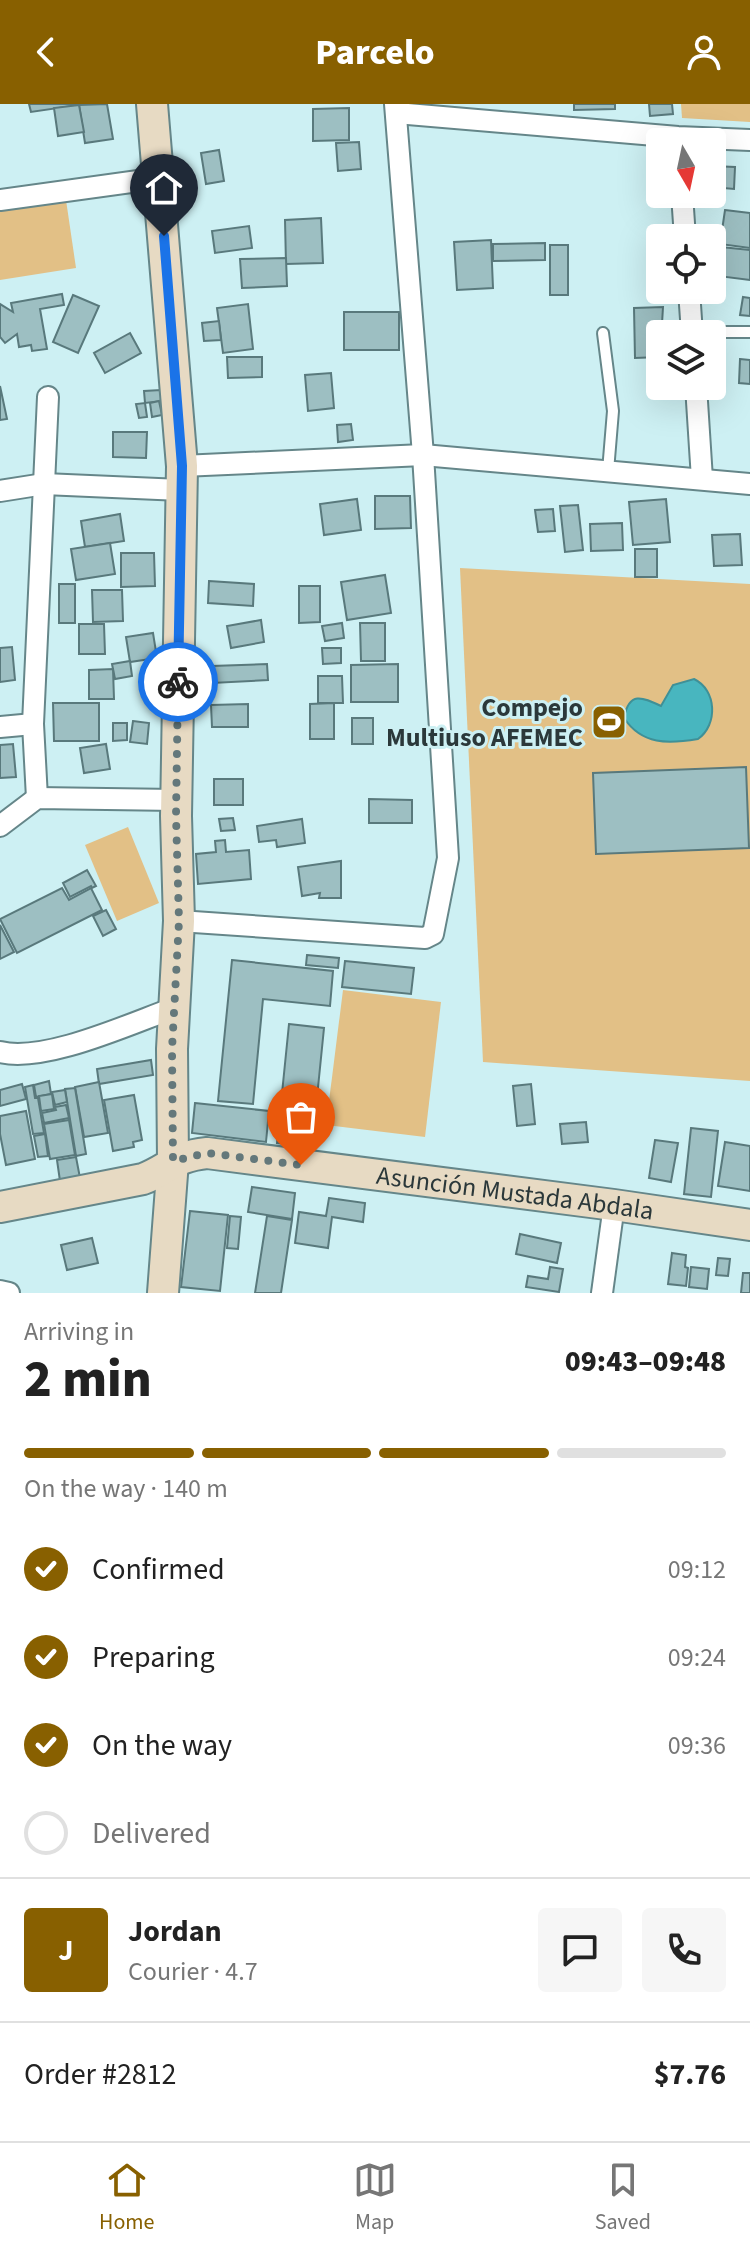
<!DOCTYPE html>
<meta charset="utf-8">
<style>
:root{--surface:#fff;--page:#f6f6f6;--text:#222;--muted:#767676;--line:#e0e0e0;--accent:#886000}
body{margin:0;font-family:"Source Sans 3",sans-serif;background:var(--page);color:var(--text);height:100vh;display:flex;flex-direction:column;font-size:30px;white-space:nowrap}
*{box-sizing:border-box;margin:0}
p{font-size:26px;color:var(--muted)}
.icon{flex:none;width:44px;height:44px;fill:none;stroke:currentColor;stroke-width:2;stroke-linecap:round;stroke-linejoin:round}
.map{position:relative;height:1189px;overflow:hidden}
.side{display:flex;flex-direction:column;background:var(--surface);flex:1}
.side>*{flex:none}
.needle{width:52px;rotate:171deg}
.controls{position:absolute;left:646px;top:24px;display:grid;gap:16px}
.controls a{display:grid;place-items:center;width:80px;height:80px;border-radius:8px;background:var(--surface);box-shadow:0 8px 32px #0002;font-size:40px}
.pin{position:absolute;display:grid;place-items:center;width:68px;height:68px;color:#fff;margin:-82px -34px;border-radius:50% 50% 50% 0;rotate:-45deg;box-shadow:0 0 8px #0007}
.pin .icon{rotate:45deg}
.courier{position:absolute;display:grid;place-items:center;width:80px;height:80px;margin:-40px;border:6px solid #1a73e8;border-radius:50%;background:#fff;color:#222;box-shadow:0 2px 10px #0007}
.overview em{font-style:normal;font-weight:800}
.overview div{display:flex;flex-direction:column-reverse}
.overview{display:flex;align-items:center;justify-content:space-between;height:136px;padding:0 24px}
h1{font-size:52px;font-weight:800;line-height:60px}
.bar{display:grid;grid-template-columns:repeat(4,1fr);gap:12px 8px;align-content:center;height:96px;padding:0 24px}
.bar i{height:10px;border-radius:6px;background:var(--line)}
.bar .active{background:var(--accent)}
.bar p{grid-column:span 4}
.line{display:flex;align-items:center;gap:20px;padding:0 24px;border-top:2px solid var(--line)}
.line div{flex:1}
.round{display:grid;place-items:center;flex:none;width:84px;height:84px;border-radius:8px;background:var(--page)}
ol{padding:0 24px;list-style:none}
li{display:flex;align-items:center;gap:24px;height:88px}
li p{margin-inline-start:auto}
li .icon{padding:8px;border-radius:50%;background:var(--accent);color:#fff;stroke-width:4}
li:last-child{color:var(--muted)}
li i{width:44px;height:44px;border:4px solid var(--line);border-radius:50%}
header{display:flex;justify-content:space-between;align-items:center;height:104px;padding:0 24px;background:var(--accent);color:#fff;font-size:36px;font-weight:800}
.menu{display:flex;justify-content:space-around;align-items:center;height:112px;border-top:2px solid var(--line);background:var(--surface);font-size:22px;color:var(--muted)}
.menu a{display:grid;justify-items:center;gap:4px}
.menu .active{color:var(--accent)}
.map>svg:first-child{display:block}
</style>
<header><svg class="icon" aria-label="back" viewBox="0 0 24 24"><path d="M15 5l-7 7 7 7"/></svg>Parcelo<svg class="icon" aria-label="person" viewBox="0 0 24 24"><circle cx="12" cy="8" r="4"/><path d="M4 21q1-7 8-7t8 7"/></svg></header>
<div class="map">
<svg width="750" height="1189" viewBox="0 0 750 1189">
<rect width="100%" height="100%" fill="#cdf0f3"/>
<!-- green -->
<g fill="#e2c086">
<polygon points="681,0 750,0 750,18 682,14"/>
<polygon points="66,96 76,164 0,176 0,107"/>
<polygon points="460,464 750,480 750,977 483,958"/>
<polygon points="128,723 159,799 117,817 85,741"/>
<polygon points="343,886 441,898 425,1033 326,1021"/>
</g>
<!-- water -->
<path fill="#48b6bf" stroke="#3f9097" stroke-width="2" d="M694,575c23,11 24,46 4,60 -30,5 -56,6 -74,-21 5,-27 18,-21 37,-12l12,-21z"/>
<!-- building -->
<g fill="#9dbfc2" stroke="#59797c" stroke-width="2">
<polygon points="29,0 79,0 79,1 31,8"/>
<polygon points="107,0 113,35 85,39 79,1"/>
<polygon points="574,0 615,0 615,5 574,6"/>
<polygon points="649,0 672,0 673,10 650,12"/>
<polygon points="79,1 84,28 58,32 54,4"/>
<polygon points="349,4 349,36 313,37 313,5"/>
<polygon points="359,38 361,65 338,67 336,39"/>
<polygon points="219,46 224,77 206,80 201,49"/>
<polygon points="712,62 735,63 734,85 712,83"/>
<polygon points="725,106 750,109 750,144 720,140"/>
<polygon points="321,114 323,159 286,160 285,116"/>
<polygon points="249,122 252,144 215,149 212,127"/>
<polygon points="491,136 493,184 457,186 454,138"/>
<polygon points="545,139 545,156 493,157 493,140"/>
<rect x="550" y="141" width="18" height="50"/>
<polygon points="721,143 750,146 750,176 718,172"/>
<polygon points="286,154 287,182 242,184 240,155"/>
<polygon points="62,190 64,201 40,205 47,245 32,247 31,241 19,243 17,230 5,239 0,233 0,200 13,208 11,199"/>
<polygon points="73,191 99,202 78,249 53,238"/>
<polygon points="743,193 750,194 750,212 740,211"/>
<polygon points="248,200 253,245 223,249 217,204"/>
<polygon points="663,203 660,253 635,254 634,204"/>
<rect x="344" y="208" width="55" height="38"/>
<polygon points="219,217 221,236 204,237 202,219"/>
<polygon points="130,229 141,249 105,269 94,249"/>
<polygon points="227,253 262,253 262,273 228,274"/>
<polygon points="740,255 750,256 750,280 739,279"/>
<polygon points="331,269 334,304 308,307 305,271"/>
<polygon points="0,282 7,315 0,316"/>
<polygon points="161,286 162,297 145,299 144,287"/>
<polygon points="159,297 162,311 152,313 150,299"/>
<polygon points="145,299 147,313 139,314 136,300"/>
<polygon points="351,320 353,336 338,338 337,321"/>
<polygon points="113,328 147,328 146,354 113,353"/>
<polygon points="375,392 410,392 411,424 375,425"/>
<polygon points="357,395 361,426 324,431 320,400"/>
<polygon points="666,395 670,438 633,441 629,398"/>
<polygon points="578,401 583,446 565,448 560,402"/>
<polygon points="553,405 555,427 538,428 535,406"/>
<polygon points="120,410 124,437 85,443 81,417"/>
<polygon points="622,419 623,446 591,447 590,420"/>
<polygon points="740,430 742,461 714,462 712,431"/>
<polygon points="110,439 115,470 76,476 71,445"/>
<rect x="635" y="445" width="22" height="28"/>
<polygon points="121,449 154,449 155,482 121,483"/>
<polygon points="385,471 391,509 347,516 341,478"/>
<polygon points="209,477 254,480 253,502 208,499"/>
<rect x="59" y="480" width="16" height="39"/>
<polygon points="299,482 320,482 320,518 299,519"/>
<polygon points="92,486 122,486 123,517 93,518"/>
<polygon points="261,516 264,538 231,544 227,522"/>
<polygon points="342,519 344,534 325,537 322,522"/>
<polygon points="360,519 385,519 385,557 361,557"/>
<polygon points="79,520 104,520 105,550 79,550"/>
<polygon points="153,529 157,554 130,558 126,533"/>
<polygon points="12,543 15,576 0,578 0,544"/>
<polygon points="322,544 341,544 341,559 323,560"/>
<polygon points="130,557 132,572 115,575 112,560"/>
<polygon points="267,560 268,576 212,579 212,562"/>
<polygon points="398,560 398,598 351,598 351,561"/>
<polygon points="113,565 114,595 89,595 89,566"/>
<polygon points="318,572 342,572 343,599 318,599"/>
<polygon points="53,599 99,599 99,637 54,637"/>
<polygon points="334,599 334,635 310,635 310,600"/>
<polygon points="248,600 248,623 212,623 211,601"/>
<rect x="352" y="614" width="21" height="26"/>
<polygon points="133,617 149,619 147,640 130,638"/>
<polygon points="113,619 127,619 127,636 113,637"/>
<polygon points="13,640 16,673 0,674 0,641"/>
<polygon points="106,640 110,665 84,669 80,644"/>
<polygon points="746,663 749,744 596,750 593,669"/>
<rect x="214" y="675" width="29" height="26"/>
<polygon points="369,695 412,696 412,719 369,719"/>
<polygon points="233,714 235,726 221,727 219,715"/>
<polygon points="302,715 305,739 277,743 276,736 259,738 257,722"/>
<polygon points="225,736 226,748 249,746 251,775 198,780 196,750 216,748 215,737"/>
<polygon points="341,757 341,794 319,794 320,789 302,792 298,763"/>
<polygon points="87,766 96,782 92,784 91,782 70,793 63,779"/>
<polygon points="62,784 69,796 91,784 102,806 17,849 0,815"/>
<polygon points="106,806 116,825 103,832 93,812"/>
<polygon points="0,821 14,848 0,855"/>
<polygon points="307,851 339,854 338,864 306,861"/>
<polygon points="232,856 333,867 330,902 263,895 253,1000 218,997"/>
<polygon points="345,857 414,864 411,890 342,883"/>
<polygon points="289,920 324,924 312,1043 277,1039"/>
<polygon points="151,956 153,971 99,980 97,965"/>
<polygon points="49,977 51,990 36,993 34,981"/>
<polygon points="99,978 108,1029 84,1033 75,983"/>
<polygon points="22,980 26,995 0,1002 0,986"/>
<polygon points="531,980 535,1020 517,1022 513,982"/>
<polygon points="33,981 35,994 38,994 44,1029 33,1030 25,983"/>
<polygon points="75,984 86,1050 76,1052 65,985"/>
<polygon points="65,986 67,998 55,1001 52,988"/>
<polygon points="52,990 54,1005 41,1007 39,992"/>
<polygon points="134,991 142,1036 133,1038 134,1043 113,1047 104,996"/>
<polygon points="195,999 269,1007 266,1038 192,1029"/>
<polygon points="66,1001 69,1014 44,1019 42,1009 56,1006 55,1003"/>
<polygon points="26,1007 35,1055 6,1061 0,1030 0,1012"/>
<polygon points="69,1016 75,1051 50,1055 44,1020"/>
<polygon points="586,1018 588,1038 562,1040 560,1020"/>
<polygon points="691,1024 718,1027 711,1093 684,1090"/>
<polygon points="45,1030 48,1052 38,1053 34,1032"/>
<polygon points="655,1036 678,1039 671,1078 649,1074"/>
<polygon points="725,1038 750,1042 750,1087 718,1082"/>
<polygon points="76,1053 80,1074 60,1077 57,1056"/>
<polygon points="252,1083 295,1089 292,1115 248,1108"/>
<polygon points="329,1094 365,1099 363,1118 332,1113 328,1144 295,1139 299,1108 326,1112"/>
<polygon points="190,1107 228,1111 220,1187 181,1183"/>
<polygon points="230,1112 241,1113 238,1145 227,1144"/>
<polygon points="267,1112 292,1116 281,1189 255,1189"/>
<polygon points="520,1130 561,1139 557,1159 516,1150"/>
<polygon points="92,1134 98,1159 67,1166 61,1141"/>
<polygon points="672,1149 686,1151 685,1163 688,1164 686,1182 668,1180"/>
<polygon points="718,1154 730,1155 728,1172 716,1171"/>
<polygon points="550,1163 563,1165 559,1188 526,1183 528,1172 548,1175"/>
<polygon points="691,1163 709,1165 707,1185 689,1183"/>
<polygon points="743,1169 750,1169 750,1189 741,1189"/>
</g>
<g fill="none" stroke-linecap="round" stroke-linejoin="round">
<defs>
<g id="lane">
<polyline points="692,228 750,228"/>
<polyline points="603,229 613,307 608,367"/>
</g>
<g id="street">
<polyline points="396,9 678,33 750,36"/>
<polyline points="682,90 685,134"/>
<polyline points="0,96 160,74"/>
<polyline points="689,186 692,230"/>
<polyline points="696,282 702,375"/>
<polyline points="182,362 423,351 750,380"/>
<polyline points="0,387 44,380 181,386"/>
<polyline points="0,623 33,620"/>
<polyline points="37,694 33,620 48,293"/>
<polyline points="0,722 37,694 176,696"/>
<polyline points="179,817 425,834 433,830 448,754 423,351 395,0"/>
<path d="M0,948c45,11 129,-28 174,-44"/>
<polyline points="0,1187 9,1189"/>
<polyline points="602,1189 614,1101"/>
</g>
<g id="secondary">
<polyline points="152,0 182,362 176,712 179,817 172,945 173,1057 163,1189"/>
<path id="s1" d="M0,1103l143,-28c26,-10 32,-23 64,-26l407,52 136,20"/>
</g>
</defs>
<!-- lane casing -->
<use href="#lane" stroke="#658689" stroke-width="14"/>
<!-- street casing -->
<use href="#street" stroke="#658689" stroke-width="24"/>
<!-- secondary casing -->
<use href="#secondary" stroke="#658689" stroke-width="34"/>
<!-- lane -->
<use href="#lane" stroke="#fff" stroke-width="10"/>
<!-- street -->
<use href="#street" stroke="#fff" stroke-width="20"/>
<!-- secondary -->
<use href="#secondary" stroke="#e7dac3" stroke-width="30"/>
</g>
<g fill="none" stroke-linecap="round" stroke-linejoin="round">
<!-- done -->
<polyline stroke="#64787b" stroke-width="8" stroke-dasharray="0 14.4" points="178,578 176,712 179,817 172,945 173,1057 207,1049 301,1061"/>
<!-- route -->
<polyline stroke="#1a73e8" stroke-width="10" points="164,132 182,362 178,578"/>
</g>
<!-- icons -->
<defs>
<symbol id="stadium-square" viewBox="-11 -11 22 22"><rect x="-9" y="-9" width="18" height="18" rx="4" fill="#886000" stroke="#cdf0f3"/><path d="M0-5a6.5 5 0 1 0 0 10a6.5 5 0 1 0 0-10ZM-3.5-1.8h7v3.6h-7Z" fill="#fff"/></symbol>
</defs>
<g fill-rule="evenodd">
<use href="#stadium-square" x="589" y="598" width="40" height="40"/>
</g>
<g text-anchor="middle" stroke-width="6" stroke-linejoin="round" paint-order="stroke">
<!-- poi labels -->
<g font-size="26" font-weight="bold" fill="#2b383a" stroke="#cdf0f3" text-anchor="end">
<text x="583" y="612">Compejo<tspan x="583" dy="30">Multiuso AFEMEC</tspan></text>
</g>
<!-- street labels -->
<g font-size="26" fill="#2b383a" stroke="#cdf0f3">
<text dy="9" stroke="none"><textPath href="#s1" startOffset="526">Asunción Mustada Abdala</textPath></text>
</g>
</g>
</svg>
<div class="controls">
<a><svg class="needle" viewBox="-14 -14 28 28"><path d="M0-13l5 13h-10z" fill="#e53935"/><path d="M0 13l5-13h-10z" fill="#767676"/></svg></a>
<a><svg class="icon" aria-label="locate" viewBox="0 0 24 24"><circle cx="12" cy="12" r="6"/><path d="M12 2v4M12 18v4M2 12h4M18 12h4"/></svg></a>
<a><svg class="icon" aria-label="layers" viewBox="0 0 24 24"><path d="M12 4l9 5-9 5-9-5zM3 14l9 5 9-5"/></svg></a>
</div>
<div class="pin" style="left:301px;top:1061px;background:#ea580c"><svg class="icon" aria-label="bag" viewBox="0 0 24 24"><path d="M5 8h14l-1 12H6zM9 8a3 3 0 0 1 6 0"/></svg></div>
<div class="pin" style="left:164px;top:132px;background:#1f2937"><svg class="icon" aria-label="home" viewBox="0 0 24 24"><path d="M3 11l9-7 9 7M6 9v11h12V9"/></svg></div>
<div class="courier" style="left:178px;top:578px"><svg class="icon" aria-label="bike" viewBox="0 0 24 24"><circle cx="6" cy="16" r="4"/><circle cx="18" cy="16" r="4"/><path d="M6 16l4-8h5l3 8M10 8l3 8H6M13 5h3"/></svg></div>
</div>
<section class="side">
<div class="overview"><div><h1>2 min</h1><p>Arriving in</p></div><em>09:43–09:48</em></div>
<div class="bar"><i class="active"></i><i class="active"></i><i class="active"></i><i></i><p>On the way · 140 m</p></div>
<ol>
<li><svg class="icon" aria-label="check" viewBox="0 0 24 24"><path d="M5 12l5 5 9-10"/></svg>Confirmed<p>09:12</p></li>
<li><svg class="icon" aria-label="check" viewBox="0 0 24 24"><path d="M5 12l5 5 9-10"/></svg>Preparing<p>09:24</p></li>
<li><svg class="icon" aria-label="check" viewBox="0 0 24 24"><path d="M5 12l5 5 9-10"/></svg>On the way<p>09:36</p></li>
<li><i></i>Delivered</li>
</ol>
<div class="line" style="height:144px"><b class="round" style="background:var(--accent);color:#fff">J</b><div><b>Jordan</b><p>Courier · 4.7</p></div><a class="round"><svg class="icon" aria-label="chat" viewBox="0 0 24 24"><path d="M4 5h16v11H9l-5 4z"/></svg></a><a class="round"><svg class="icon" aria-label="phone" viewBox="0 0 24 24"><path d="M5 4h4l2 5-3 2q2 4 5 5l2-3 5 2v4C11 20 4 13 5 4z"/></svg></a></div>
<div class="line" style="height:104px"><div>Order #2812</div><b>$7.76</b></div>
</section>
<nav class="menu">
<a class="active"><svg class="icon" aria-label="home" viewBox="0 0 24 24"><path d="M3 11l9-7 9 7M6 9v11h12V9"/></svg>Home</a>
<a><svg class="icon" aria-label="map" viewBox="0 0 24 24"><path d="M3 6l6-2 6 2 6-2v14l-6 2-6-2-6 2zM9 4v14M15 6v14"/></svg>Map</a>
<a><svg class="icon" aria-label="saved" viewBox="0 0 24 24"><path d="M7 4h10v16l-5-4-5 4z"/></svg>Saved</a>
</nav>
